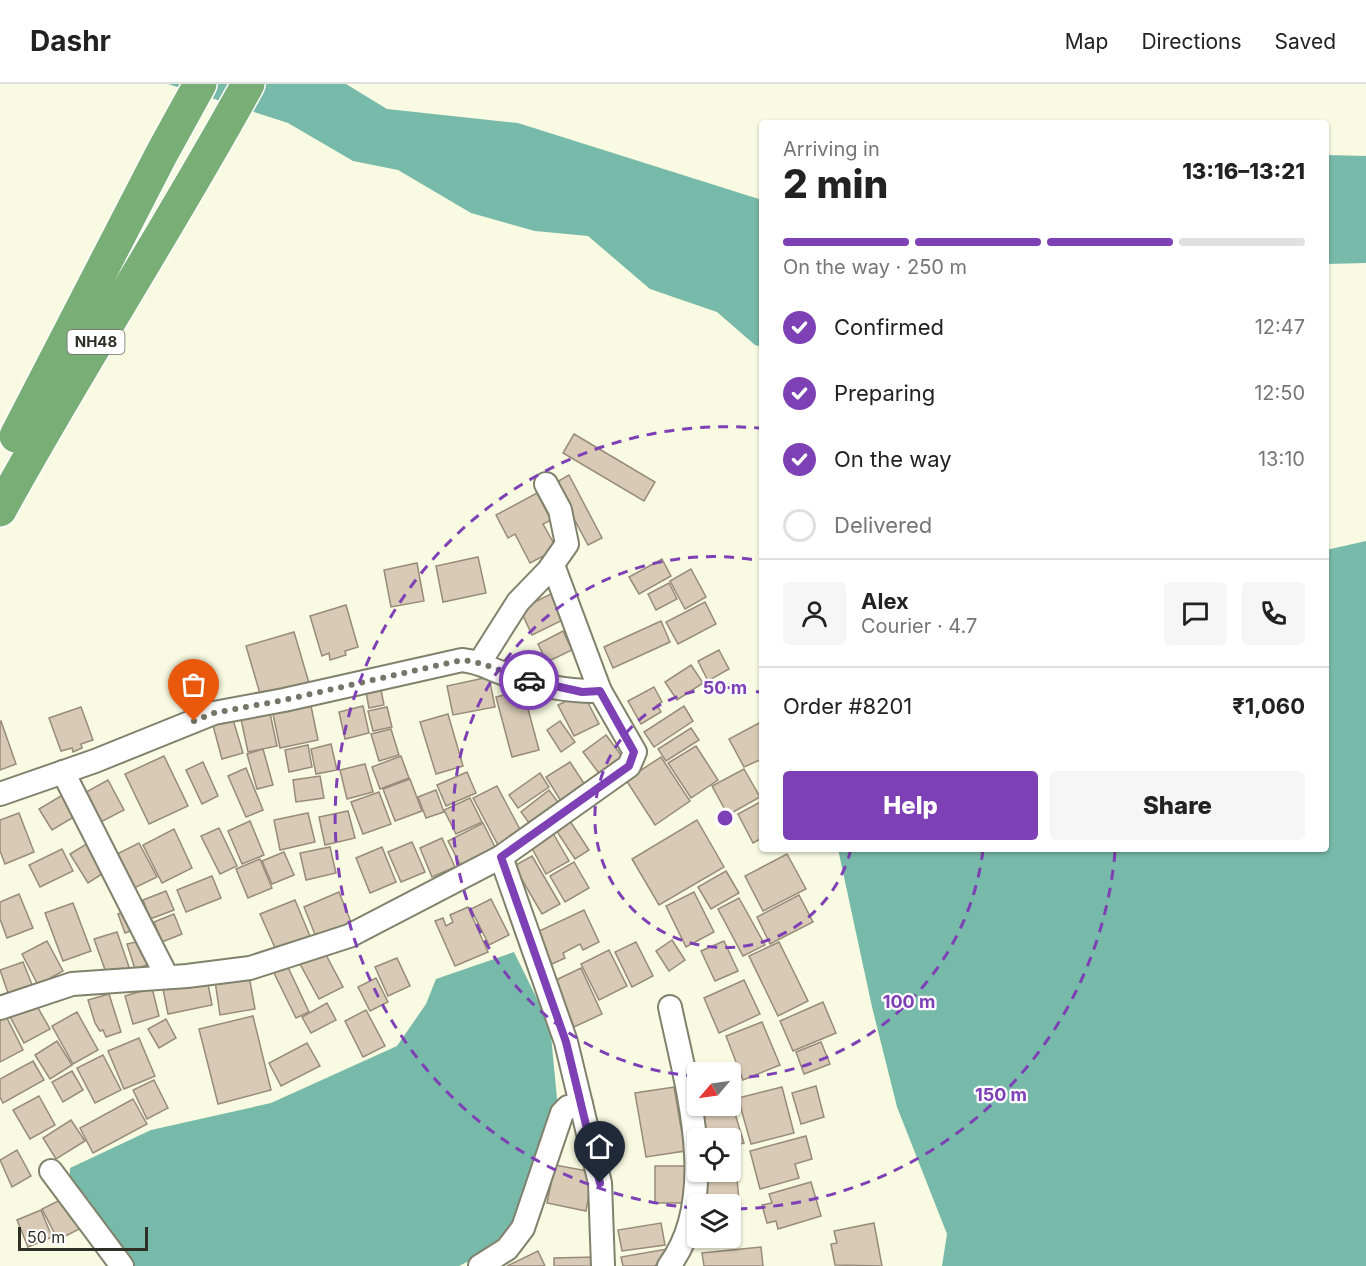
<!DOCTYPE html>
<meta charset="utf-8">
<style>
:root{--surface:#fff;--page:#f6f6f6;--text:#222;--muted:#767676;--line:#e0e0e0;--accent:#7d40b5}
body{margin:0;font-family:Inter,sans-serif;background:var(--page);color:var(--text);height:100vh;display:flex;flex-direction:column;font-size:22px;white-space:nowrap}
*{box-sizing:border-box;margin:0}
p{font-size:20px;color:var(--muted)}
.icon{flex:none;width:33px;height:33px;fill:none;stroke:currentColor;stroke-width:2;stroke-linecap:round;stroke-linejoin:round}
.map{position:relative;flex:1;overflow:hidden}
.sheet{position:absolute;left:759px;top:36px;width:570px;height:732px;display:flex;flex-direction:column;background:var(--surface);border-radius:6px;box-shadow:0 2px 4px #0004}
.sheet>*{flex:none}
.needle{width:39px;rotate:241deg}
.fabs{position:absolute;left:687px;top:978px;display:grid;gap:12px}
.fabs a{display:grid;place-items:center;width:54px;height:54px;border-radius:6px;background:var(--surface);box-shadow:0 2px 4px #0004;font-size:30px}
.scale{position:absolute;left:18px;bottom:15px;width:130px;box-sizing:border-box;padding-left:6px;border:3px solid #2e2f25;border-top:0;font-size:16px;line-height:21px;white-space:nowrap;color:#2e2f25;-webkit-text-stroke:4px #fff;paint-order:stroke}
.pin{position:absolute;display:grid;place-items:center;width:51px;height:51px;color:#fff;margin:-62px -26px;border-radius:50% 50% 50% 0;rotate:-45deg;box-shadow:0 0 6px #0007}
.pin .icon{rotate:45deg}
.courier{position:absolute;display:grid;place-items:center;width:60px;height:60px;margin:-30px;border:4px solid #7d40b5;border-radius:50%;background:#fff;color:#222;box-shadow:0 2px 8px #0007}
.headline em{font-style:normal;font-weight:800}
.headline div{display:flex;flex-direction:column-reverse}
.headline{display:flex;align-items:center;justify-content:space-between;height:102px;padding:0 24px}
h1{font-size:39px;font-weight:800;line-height:45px}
.bar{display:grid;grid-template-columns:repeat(4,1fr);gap:9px 6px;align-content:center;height:72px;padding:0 24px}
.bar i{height:8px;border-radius:4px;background:var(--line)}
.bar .active{background:var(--accent)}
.bar p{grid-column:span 4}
.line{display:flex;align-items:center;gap:15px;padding:0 24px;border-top:2px solid var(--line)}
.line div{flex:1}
.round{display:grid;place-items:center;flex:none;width:63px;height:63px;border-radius:6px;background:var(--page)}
ol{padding:0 24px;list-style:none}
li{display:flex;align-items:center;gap:18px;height:66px}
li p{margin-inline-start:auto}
li .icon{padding:6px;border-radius:50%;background:var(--accent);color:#fff;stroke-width:4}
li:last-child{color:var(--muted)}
li i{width:33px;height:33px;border:3px solid var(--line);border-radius:50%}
.cta{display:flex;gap:12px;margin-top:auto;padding:12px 24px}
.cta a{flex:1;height:69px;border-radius:6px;background:var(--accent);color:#fff;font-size:24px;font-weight:800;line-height:69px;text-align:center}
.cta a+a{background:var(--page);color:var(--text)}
header{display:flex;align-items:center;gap:36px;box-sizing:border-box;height:84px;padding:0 30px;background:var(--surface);border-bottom:2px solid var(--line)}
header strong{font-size:28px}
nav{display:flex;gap:33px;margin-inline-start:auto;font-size:21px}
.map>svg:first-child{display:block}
</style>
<header>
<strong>Dashr</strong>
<nav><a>Map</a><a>Directions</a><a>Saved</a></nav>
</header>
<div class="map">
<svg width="1366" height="1182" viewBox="0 0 1366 1182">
<rect width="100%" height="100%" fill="#f8fae1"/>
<!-- water -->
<g fill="#78baa9">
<polygon points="168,0 346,0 387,25 518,39 762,116 762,263 755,261 717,228 650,205 588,152 535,147 471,129 398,86 353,77 288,39"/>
<polygon points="1326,71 1366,72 1366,179 1326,180"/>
<polygon points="1366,457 1366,1182 942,1182 947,1150 897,1023 872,923 838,765 1326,765 1326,466"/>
<polygon points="514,868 550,941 558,1025 517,1142 479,1172 459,1182 130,1182 69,1104 70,1084 151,1046 271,1019 397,962 426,920 436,895"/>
</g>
<!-- building -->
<g fill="#d8cab5" stroke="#988b78" stroke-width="1.5">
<polygon points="574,350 655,398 644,417 563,369"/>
<polygon points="569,391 602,454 588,461 555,399"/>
<polygon points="537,409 551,436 543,440 557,465 530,479 515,450 508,454 496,431"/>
<polygon points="478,473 486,509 443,518 436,482"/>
<polygon points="662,475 671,492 639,510 629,493"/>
<polygon points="417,479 424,517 391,523 384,486"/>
<polygon points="691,485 706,513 685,525 670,497"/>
<polygon points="669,499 677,515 656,526 648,510"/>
<polygon points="555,508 567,534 532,551 520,525"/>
<polygon points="705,518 716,540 678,560 666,538"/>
<polygon points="346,521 358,563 345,567 346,571 330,576 329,569 322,572 310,532"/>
<polygon points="661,537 670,558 613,584 604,563"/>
<polygon points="563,547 572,566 547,578 538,560"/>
<polygon points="294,548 309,599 261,613 246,562"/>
<polygon points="719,566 729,585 708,597 698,577"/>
<polygon points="691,581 703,599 677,616 665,598"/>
<polygon points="489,593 495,623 453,631 447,602"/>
<polygon points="380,601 384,621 369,624 365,603"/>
<polygon points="654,603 662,618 657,621 661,628 641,640 628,617"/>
<polygon points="523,606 539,666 512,673 496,613"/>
<polygon points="583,609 599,640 574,652 558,621"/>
<polygon points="311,622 318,656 280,664 273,630"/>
<polygon points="363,622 369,649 345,655 339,628"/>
<polygon points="684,622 693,637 654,663 644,648"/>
<polygon points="81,623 93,656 81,660 82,664 73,668 72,664 61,667 49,634"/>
<polygon points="387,623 392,643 373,647 368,627"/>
<polygon points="231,629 243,669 222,675 211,634"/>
<polygon points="270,629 277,662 248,668 241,635"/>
<polygon points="448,630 463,682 436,690 420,638"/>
<polygon points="1,637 16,680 0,686 0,638"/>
<polygon points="560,637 575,658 561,668 547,646"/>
<polygon points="761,638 762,675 744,683 729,655"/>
<polygon points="691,644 699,656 666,677 658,665"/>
<polygon points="391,645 399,671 379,677 371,650"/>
<polygon points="606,651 627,679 604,696 583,668"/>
<polygon points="331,660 337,686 316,690 311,665"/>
<polygon points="308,661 312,683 289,688 285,666"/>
<polygon points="696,662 718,696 691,714 668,679"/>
<polygon points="263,665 273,701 257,705 247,670"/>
<polygon points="164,672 188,722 149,740 125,690"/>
<polygon points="401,672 409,694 380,705 372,683"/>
<polygon points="661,673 690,717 655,741 626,696"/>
<polygon points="203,678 218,712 202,720 186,686"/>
<polygon points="570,678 589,707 564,722 546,693"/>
<polygon points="365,680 373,708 347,715 340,686"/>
<polygon points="246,684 263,726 246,733 228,692"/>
<polygon points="744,685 760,713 728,731 712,702"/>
<polygon points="467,688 476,709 446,722 437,701"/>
<polygon points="540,689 549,703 518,724 509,711"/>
<polygon points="320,692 324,714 296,718 293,696"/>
<polygon points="410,695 422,727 395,737 383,705"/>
<polygon points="108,696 124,726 95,741 79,712"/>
<polygon points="497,702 523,751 499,763 473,714"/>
<polygon points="436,706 444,728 426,734 418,713"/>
<polygon points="549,706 563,725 535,747 521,728"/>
<polygon points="379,708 391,740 363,750 351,718"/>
<polygon points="66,709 79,730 52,746 39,725"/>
<polygon points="470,714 482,738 456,750 444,726"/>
<polygon points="762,717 762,754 753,759 738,730"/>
<polygon points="348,727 355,754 325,761 319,733"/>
<polygon points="19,729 34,768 5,780 0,767 0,736"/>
<polygon points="308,729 315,758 280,766 274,736"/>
<polygon points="566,731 589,766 575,775 552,740"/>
<polygon points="697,736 724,783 659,821 632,775"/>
<polygon points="250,737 264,771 242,780 228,747"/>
<polygon points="483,739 496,765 462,784 448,757"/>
<polygon points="219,744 237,782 220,790 201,752"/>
<polygon points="550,744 569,777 546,790 528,757"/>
<polygon points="174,745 192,784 162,799 143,761"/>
<polygon points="442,754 455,783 432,793 420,764"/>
<polygon points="93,756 110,785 88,799 70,770"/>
<polygon points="412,758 425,788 401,798 388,768"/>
<polygon points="139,759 157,793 128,807 111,773"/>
<polygon points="330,763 336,789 306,796 300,769"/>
<polygon points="382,763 396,798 370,809 356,774"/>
<polygon points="62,765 73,787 40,803 29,781"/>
<polygon points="284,768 294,791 272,800 262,777"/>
<polygon points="787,770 806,805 763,827 745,792"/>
<polygon points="532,772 560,820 542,830 514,782"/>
<polygon points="260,775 272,804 248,814 236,785"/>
<polygon points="574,778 589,804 565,818 550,792"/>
<polygon points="726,787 739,809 711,825 698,803"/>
<polygon points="212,792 221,814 186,828 177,806"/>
<polygon points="166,807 174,826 150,835 143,816"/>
<polygon points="339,808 353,843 318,858 304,823"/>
<polygon points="694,808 714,848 686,863 666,822"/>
<polygon points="19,810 33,844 7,854 0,835 0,818"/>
<polygon points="799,811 813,838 770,860 757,833"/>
<polygon points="739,814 765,861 743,872 718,825"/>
<polygon points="491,815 509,851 489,861 471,825"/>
<polygon points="295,816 310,852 276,866 260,830"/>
<polygon points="73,819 91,867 63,877 45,829"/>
<polygon points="468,823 488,868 455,882 435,837 443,834 446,842 453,838 450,831"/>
<polygon points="129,826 137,845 125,849 118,830"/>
<polygon points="584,826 599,858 583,866 580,860 563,869 565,874 552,880 537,848"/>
<polygon points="174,830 182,850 162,858 154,838"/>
<polygon points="117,848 130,886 108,894 94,855"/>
<polygon points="145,856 153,879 135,885 127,860"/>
<polygon points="672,856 685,876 669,887 656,867"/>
<polygon points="47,857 63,887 38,901 22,870"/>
<polygon points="724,857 738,887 715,897 701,867"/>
<polygon points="636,858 653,892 632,903 615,868"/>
<polygon points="779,858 808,917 778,932 749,872"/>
<polygon points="609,866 627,902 599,916 581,880"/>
<polygon points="324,867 343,903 319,915 300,880"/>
<polygon points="397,874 410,902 388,912 375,883"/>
<polygon points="23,878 33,903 9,912 0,886"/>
<polygon points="286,879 309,928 296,934 272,885"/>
<polygon points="581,884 602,930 574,943 556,896"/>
<polygon points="249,892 255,925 220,931 215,897"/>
<polygon points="376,894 388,918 370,927 358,903"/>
<polygon points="207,895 212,921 168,930 163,905"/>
<polygon points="744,896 760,930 719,949 704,914"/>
<polygon points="152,904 159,932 133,940 125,912"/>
<polygon points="109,910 121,948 106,953 103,946 100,947 95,939 88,916"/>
<polygon points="33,915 50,945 24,959 8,929"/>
<polygon points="823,918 836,949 793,967 780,937"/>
<polygon points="327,919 336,936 311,949 302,933"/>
<polygon points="366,926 385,962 363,973 345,937"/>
<polygon points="77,928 98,966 73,980 52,942"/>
<polygon points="5,930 23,966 0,978 0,932"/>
<polygon points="253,932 271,1006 218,1020 199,945"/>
<polygon points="166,935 176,954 159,964 148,945"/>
<polygon points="762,938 780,981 743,996 726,952"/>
<polygon points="139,954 155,992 124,1005 108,967"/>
<polygon points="57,957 72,981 50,995 35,971"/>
<polygon points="821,958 830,980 804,990 796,968"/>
<polygon points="307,959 320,982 281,1002 269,979"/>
<polygon points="103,971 121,1006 95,1019 77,984"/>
<polygon points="33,977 44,996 3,1019 0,1013 0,995"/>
<polygon points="72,987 83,1006 63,1018 52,998"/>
<polygon points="154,996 168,1024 147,1035 133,1006"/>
<polygon points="816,1002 824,1033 801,1040 792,1009"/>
<polygon points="674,1003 685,1067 646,1073 635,1009"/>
<polygon points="782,1003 794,1049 751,1060 738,1014"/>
<polygon points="39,1012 55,1041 30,1055 13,1026"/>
<polygon points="133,1015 147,1040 93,1069 80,1044"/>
<polygon points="733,1023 744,1059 730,1063 730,1054 704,1054 698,1034"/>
<polygon points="71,1036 85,1057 56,1075 43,1054"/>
<polygon points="806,1052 812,1075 795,1080 799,1094 760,1105 750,1067"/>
<polygon points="17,1066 31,1092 12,1103 0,1076"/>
<polygon points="555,1081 593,1088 586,1127 547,1119"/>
<polygon points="655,1082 685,1082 686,1119 655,1119"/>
<polygon points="730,1084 736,1084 740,1128 730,1129 730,1120 706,1120 702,1088 730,1088"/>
<polygon points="811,1098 821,1132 778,1145 776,1137 767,1139 762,1121 772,1119 769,1110"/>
<polygon points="68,1112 83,1143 58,1156 42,1125"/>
<polygon points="41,1126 52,1153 28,1163 17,1136"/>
<polygon points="661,1139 665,1161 622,1167 618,1146"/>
<polygon points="874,1139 882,1182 835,1181 831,1160 837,1159 834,1147"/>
<polygon points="761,1163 763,1182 704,1182 702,1169"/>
<polygon points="667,1165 655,1182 623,1182 621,1173"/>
<polygon points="538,1167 545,1182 507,1182"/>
<polygon points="595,1173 596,1182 554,1182 554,1174"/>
</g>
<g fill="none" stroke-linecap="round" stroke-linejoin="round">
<defs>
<g id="minor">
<polyline points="553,481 600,607"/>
<polyline points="480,578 518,518 548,487 567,460 560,426 546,400"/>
<polyline points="63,688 167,893"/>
<path d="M0,710l95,-33 119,-48 70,-13 178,-40c18,2 24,7 40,13 30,11 66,19 98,18l35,61 -6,14 -128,91 -152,79 -99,32 -63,8 -115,8 -72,24"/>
<polyline points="501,773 566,958 600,1099 603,1182"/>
<polyline points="51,1087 122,1182"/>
<polyline points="480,1182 507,1165 523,1144 562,1029 568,1023 581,1020"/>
<path d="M669,1182c52,-69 17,-182 1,-259"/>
</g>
<g id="highway">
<polyline points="16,352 162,69 200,0"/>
<path d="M0,426c79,-144 169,-282 248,-426"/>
</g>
</defs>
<!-- minor casing -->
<use href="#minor" stroke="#81826d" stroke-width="26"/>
<!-- highway casing -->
<use href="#highway" stroke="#fff" stroke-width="36"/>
<!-- minor -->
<use href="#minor" stroke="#fff" stroke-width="22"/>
<!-- highway -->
<use href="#highway" stroke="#79ae76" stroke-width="33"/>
</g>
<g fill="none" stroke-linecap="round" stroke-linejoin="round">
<!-- done -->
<path stroke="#757667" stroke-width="6" stroke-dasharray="0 10.8" d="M194,637l20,-8 70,-13 178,-40c23,2 44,14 67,20"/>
<!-- route -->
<polyline stroke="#7d40b5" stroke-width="8" points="529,596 582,608 600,607 634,668 629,682 501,773 566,958 600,1099"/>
</g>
<!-- distance rings -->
<g fill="none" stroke="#7d40b5" stroke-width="3" stroke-dasharray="10 8">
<path d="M851 765A130 130 0 1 1 762 609"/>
<path d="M983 766A260 260 0 0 1 732 994M696 992A260 260 0 1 1 761 477"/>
<path d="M1115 768A391 391 0 0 1 732 1125M694 1124A391 391 0 1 1 759 344"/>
</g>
<g text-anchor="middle" stroke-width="4.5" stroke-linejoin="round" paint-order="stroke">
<!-- shield labels -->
<rect fill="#fff" stroke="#6d6d66" stroke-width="1.5" x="67.5" y="246" width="57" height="24" rx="4.5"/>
<g font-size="15" font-weight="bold" fill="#2e2f25">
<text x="96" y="263">NH48</text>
</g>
</g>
<circle cx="725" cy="734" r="9" fill="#7d40b5" stroke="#fff" stroke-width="3"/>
<g font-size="18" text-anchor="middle" font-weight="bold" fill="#7d40b5" stroke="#fff" stroke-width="4.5" stroke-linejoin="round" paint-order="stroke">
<text x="725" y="610">50 m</text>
<text x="909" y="924">100 m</text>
<text x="1001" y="1017">150 m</text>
</g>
</svg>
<div class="fabs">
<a><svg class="needle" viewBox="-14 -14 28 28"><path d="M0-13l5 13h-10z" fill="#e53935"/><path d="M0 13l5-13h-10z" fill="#767676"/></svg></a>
<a><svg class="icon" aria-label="locate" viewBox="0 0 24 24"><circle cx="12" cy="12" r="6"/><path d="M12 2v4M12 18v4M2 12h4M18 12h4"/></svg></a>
<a><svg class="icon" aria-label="layers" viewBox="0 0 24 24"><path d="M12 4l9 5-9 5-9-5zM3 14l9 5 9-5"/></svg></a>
</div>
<div class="scale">50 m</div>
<div class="pin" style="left:194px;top:637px;background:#ea580c"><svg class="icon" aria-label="bag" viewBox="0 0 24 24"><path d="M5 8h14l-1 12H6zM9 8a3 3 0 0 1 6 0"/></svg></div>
<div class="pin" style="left:600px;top:1099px;background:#1f2937"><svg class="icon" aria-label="home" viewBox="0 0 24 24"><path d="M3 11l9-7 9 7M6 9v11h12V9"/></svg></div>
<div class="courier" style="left:529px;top:596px"><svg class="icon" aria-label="car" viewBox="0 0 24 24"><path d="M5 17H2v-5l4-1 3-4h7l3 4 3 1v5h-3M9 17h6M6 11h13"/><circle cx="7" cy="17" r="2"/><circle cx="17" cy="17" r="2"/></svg></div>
<section class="sheet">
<div class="headline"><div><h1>2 min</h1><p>Arriving in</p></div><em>13:16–13:21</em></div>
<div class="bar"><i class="active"></i><i class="active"></i><i class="active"></i><i></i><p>On the way · 250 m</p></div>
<ol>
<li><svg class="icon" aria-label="check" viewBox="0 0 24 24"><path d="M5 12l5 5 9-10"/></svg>Confirmed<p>12:47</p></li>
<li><svg class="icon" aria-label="check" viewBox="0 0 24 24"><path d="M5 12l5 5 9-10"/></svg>Preparing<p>12:50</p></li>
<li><svg class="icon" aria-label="check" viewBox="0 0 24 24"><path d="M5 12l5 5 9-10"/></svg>On the way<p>13:10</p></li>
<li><i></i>Delivered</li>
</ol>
<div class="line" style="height:108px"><a class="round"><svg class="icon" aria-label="person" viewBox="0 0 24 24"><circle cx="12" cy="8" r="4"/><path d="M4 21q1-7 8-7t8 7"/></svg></a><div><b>Alex</b><p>Courier · 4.7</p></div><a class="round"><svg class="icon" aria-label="chat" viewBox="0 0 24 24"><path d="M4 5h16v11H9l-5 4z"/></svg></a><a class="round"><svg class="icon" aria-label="phone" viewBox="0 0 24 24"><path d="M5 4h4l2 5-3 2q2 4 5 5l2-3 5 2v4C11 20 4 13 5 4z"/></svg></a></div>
<div class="line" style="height:78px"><div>Order #8201</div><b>₹1,060</b></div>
<div class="cta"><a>Help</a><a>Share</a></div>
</section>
</div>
